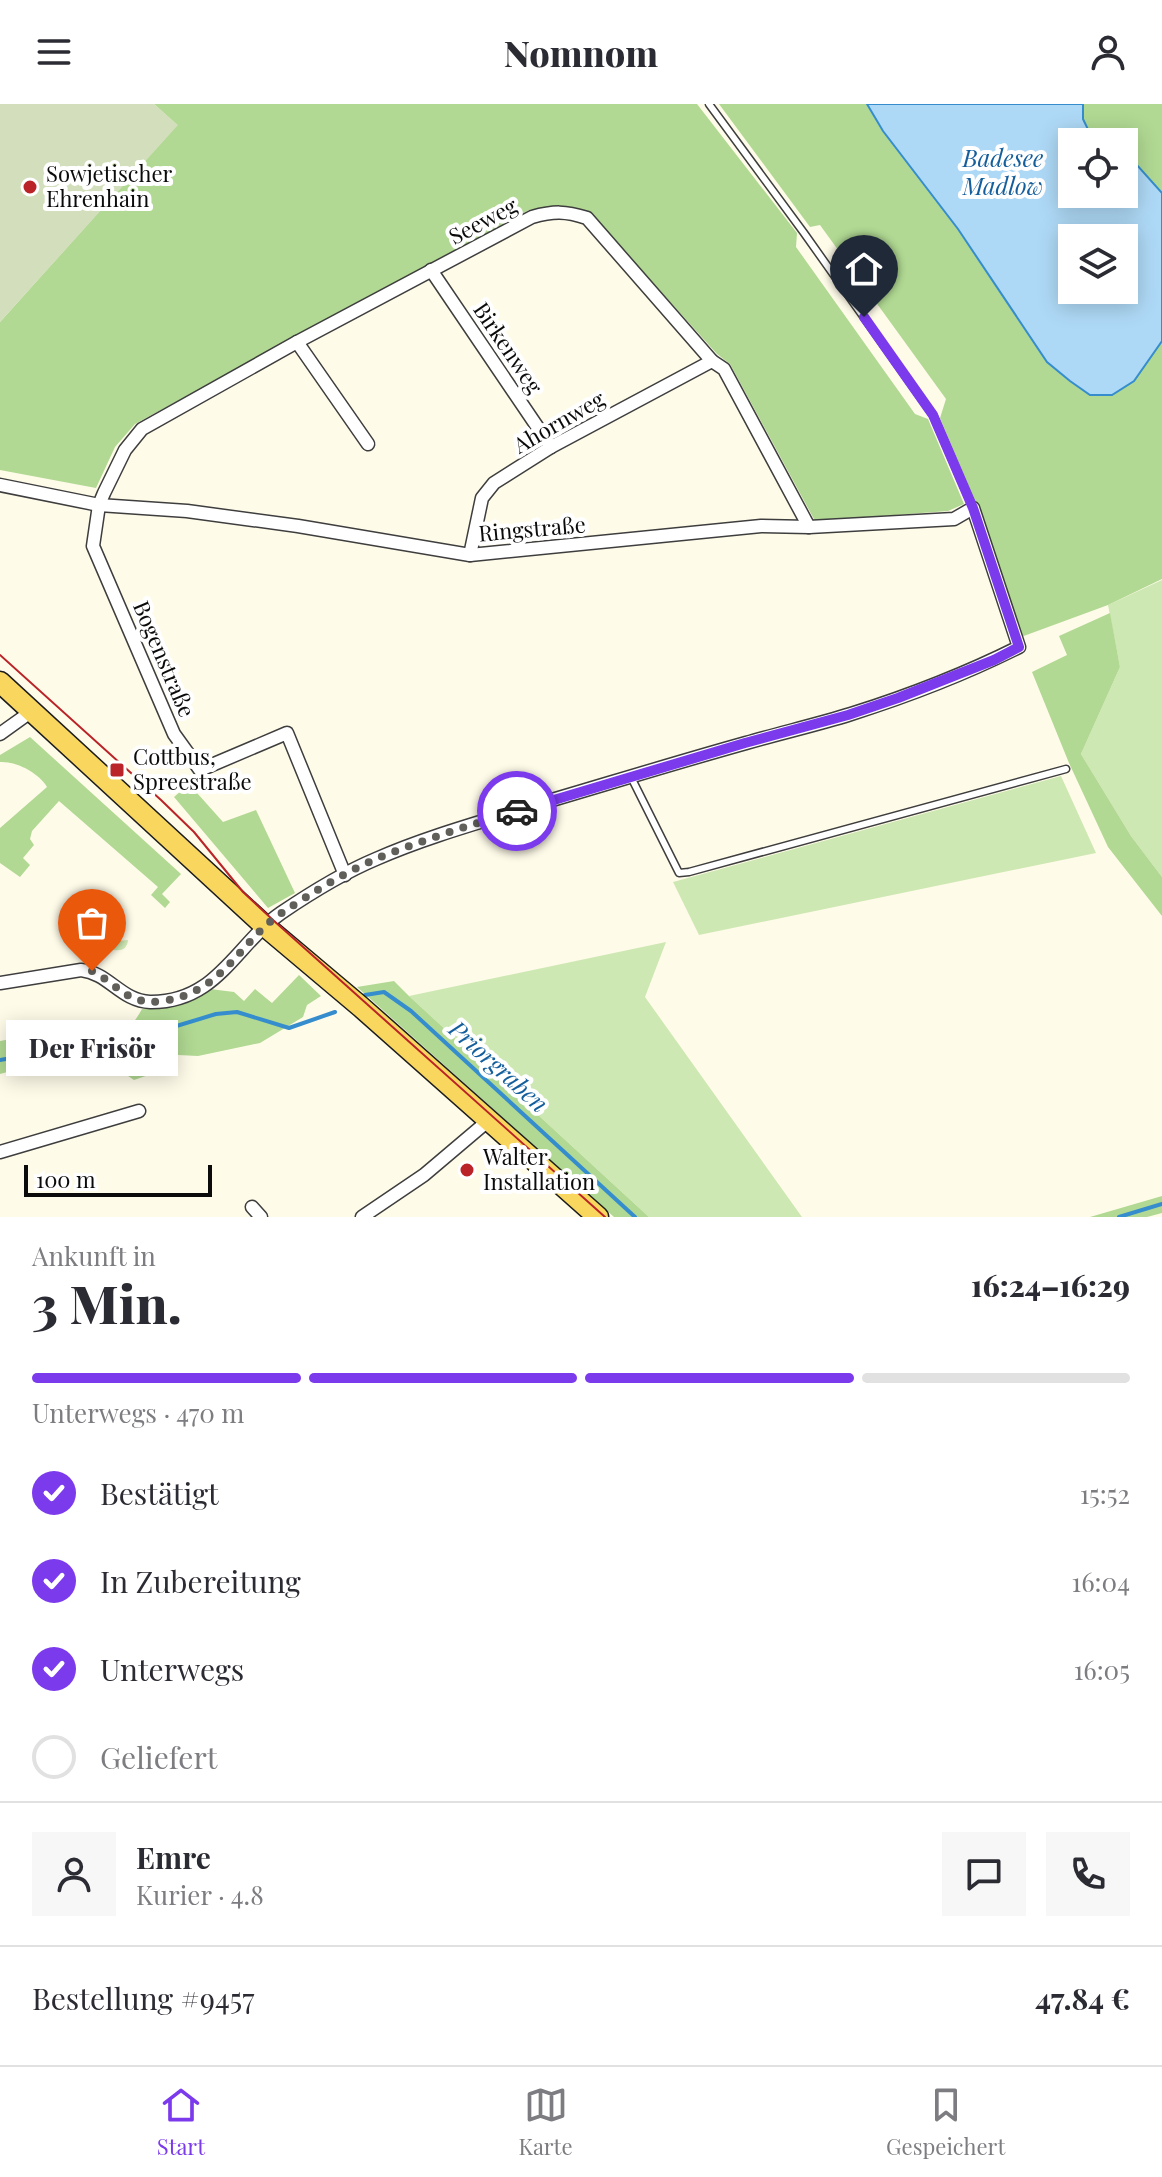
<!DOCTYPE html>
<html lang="de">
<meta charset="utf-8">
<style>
:root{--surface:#fff;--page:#f7f7f7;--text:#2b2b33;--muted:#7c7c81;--line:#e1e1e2;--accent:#7c3aed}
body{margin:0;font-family:"Playfair Display",serif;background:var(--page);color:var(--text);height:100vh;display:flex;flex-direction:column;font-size:30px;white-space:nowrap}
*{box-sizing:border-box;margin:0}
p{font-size:26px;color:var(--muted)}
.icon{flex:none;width:44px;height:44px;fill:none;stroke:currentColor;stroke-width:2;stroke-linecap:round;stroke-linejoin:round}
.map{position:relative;height:1113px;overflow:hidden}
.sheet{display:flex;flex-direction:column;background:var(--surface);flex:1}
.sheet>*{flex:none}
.buttons{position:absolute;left:1058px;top:24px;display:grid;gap:16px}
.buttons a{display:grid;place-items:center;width:80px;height:80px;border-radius:0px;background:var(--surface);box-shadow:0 4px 20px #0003;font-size:40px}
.scale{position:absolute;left:24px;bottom:20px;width:188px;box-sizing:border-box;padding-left:8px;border:4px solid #0b0b0b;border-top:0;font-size:22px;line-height:28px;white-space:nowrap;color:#0b0b0b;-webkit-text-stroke:6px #fff;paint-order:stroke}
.pin{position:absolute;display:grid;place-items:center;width:68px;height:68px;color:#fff;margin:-82px -34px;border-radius:50% 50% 50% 0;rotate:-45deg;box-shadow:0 0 8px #0007}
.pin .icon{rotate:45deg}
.courier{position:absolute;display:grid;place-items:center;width:80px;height:80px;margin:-40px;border:6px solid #7c3aed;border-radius:50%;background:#fff;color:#222;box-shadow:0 2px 10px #0007}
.bubble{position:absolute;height:56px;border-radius:0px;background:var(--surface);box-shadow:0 4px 20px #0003;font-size:26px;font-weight:800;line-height:56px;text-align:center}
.head em{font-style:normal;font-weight:800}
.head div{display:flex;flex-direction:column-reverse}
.head{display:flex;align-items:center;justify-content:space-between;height:136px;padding:0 32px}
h1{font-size:52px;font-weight:800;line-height:60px}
.bar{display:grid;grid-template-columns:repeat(4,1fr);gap:12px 8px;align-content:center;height:96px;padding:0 32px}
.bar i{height:10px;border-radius:6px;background:var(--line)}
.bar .on{background:var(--accent)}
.bar p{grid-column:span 4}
.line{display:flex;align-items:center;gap:20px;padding:0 32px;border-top:2px solid var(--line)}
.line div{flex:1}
.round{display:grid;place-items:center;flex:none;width:84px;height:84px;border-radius:0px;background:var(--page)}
ol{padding:0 32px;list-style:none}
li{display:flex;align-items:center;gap:24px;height:88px}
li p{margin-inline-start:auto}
li .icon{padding:8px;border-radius:50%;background:var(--accent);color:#fff;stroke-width:4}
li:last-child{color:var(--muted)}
li i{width:44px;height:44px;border:4px solid var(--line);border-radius:50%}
header{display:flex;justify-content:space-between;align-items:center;height:104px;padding:0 32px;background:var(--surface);font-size:36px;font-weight:800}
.tab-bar{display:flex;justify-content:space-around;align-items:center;height:112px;border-top:2px solid var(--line);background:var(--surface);font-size:22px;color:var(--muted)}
.tab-bar a{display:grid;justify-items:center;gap:4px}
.tab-bar .on{color:var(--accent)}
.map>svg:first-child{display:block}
</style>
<header><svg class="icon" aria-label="menu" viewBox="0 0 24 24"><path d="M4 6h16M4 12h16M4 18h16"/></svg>Nomnom<svg class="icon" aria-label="person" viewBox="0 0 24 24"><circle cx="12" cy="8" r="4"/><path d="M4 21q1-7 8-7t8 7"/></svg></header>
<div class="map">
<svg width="1162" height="1113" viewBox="0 0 1162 1113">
<rect width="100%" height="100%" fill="#fffbe9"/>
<!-- green -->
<g fill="#cee8b3">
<polygon points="1162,476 1162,773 1131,732 1081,650 1120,563 1108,501"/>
<polygon points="1061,672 1096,749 699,831 673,778"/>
<path d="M87,801l30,27 1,9 10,-1c-1,9 -6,11 -14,10l-6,-5 4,-3 -18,-24 -5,2 -4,-8z"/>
<polygon points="666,838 645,893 802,1113 649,1113 409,892"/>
</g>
<!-- forest -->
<g fill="#b1d993">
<path d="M154,0h543l100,129 -1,14 119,167 13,5 36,85 -16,7 -133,10 -85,-157 -13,-10 -126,-140c-25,-8 -37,-8 -62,-4l-394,214 -20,23 -19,41 -96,-18v-148l177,-197z"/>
<polygon points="719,0 867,0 883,27 958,125 1149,254 1162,237 1162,475 1108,501 1021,533 974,395 940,314 946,295 820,121 810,123"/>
<polygon points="1083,0 1162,0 1162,89 1137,61 1124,56 1124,38 1094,38 1083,15"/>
<polygon points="1110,509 1120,563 1081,650 1131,732 1162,773 1162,812 1108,743 1069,659 1032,568 1067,551 1059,532"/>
<path d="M30,633l151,137 -19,20 8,8 -5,6 -14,-13 7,-8 -99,-86 -27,30 -2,8 4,6 -11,13 7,7 -10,12 -20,-14v-35l47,-41c-8,-14 -31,-26 -47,-25v-7z"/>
<polygon points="189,680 223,718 256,706 295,789 268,804 174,693"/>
<path d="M299,871l22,21 -14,9 -4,12 -43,26 -62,13 -20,-1 -15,15 -29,10 -28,-19c9,-20 26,-33 36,-52l21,-2 20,-5 27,-13 24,3 10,9 11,-12 17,14z"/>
<polygon points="394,877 409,892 649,1113 614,1113 357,883"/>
<polygon points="43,929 44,958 0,970 0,937"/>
<polygon points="1162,1092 1162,1109 1147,1113 1090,1113"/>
</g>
<!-- cemetery -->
<polygon fill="#d3dfbc" points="0,0 154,0 178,21 0,218"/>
<!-- water -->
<path fill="#aed9f6" stroke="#358dcd" stroke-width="2" fill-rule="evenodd" d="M867,0h216v15l11,23h-22v52h52v-34l13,5 25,28v148l-28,40 -22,14h-22l-20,-14 -23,-19 -89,-133 -75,-98zM1072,134h52v52h-52z"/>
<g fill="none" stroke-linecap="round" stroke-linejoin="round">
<!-- stream -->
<g stroke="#358dcd" stroke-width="4">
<polyline points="365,891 384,888 411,907 635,1113"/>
<polyline points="0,956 160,927 216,910 237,908 289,924 335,908"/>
<polyline points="1119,1113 1162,1100"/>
</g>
<defs>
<g id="lane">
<polyline points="709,0 804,129 933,311 973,404"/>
<polyline points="631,673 679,769 689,768 1066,665"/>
</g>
<g id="street">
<polyline points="431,166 551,343"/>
<polyline points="297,238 368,340"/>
<path d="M0,381l99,20 88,6 111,15 172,29 291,-29 48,1 145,-8 19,-11 46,139c-54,27 -111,49 -168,67 -35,11 -71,19 -105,29 -68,19 -136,40 -204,60 -54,17 -114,33 -166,56 -31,13 -67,35 -95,54 -45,31 -64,90 -131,89 -29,-1 -41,-29 -69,-32l-81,13"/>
<polyline points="470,451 482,394 494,379 551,343 712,257"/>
<polyline points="0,630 32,607"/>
<path d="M345,771l-58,-142 -87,37 -26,-36 -81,-188 6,-41 5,-12 21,-43 17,-21 155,-87 235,-125c22,-6 33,-6 55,1l125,143 12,8 85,158"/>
<polyline points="0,1048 139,1007"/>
<polyline points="252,1103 261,1113"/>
<polyline points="362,1113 424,1071 489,1016"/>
</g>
<polyline id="primary" points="0,578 266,823 361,903 598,1113"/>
</defs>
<!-- lane casing -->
<use href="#lane" stroke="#3e3e3e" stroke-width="9"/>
<!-- street casing -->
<use href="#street" stroke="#3e3e3e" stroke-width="15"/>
<!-- primary casing -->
<use href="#primary" stroke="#1c1c1c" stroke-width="23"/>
<!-- lane -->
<use href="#lane" stroke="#fff" stroke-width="6"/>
<!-- street -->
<use href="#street" stroke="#fff" stroke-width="12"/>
<!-- primary -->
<use href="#primary" stroke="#f9d75f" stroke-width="20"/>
<!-- tram -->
<polyline stroke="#ba2327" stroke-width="2" points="0,551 161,696 194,728 243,788 273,816 605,1113"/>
</g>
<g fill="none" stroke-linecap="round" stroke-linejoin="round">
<!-- done -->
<path stroke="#605f59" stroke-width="8" stroke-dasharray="0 14.4" d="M92,867c27,14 36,35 70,30 62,-8 77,-60 121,-89 29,-19 62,-40 95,-54 45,-18 92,-33 139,-47"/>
<!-- route -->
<polyline stroke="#7c3aed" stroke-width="10" points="517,707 745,639 848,611 898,594 994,556 1019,543 973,404 933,311 864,213"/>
</g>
<!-- markers -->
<g fill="#ba2327" stroke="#fff" stroke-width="3">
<circle cx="30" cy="83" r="8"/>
<rect x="109" y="658" width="16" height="16" rx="4"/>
<circle cx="467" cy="1066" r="8"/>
</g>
<g text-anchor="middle" stroke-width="8" stroke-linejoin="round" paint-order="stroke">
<!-- poi labels -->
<g font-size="22" fill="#0b0b0b" stroke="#fff" text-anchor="start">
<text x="46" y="78">Sowjetischer<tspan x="46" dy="25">Ehrenhain</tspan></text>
<text x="133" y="661">Cottbus,<tspan x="133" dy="25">Spreestraße</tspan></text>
<text x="483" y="1061">Walter<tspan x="483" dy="25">Installation</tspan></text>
</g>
<!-- street labels -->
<g font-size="22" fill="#0b0b0b" stroke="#fff">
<text transform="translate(483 117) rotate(-28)" y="8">Seeweg</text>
<text transform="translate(508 244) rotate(56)" y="8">Birkenweg</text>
<text transform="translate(559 318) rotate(-30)" y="8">Ahornweg</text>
<text transform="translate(532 425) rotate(-5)" y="8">Ringstraße</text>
<text transform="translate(164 555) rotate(67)" y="8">Bogenstraße</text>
</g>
<!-- water labels -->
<g font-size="24" font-style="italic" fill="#155e9c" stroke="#fff">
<text x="1003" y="63">Badesee<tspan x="1003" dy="28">Madlow</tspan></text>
<text transform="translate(498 963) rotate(42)" y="8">Priorgraben</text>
</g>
</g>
</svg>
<div class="buttons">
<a><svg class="icon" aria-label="locate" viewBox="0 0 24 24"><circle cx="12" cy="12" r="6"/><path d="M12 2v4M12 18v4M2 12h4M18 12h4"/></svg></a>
<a><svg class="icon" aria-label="layers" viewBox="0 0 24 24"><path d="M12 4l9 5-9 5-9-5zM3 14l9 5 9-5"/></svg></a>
</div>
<div class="scale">100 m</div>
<div class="pin" style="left:92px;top:867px;background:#ea580c"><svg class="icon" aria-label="bag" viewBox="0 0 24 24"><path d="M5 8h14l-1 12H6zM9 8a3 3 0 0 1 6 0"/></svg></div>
<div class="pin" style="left:864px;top:213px;background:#1f2937"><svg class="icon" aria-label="home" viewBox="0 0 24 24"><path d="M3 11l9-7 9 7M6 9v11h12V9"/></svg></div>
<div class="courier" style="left:517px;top:707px"><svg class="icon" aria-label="car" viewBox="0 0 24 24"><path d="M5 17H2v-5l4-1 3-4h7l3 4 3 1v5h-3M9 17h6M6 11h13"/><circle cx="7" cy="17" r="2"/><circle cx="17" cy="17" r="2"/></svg></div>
<div class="bubble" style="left:6px;top:916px;width:172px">Der Frisör</div>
</div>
<section class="sheet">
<div class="head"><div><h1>3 Min.</h1><p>Ankunft in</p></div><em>16:24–16:29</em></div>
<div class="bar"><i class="on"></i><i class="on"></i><i class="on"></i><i></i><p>Unterwegs · 470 m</p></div>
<ol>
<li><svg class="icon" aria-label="check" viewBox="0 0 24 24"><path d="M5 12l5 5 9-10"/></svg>Bestätigt<p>15:52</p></li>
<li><svg class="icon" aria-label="check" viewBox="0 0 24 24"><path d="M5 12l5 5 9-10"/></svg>In Zubereitung<p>16:04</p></li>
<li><svg class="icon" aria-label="check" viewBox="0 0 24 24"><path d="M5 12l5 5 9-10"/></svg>Unterwegs<p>16:05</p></li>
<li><i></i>Geliefert</li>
</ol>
<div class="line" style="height:144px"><a class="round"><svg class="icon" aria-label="person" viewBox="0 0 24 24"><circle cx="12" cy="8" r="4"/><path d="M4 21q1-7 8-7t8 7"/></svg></a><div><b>Emre</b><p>Kurier · 4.8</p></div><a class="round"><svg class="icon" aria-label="chat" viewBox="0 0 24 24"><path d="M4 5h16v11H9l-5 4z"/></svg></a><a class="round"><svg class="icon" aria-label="phone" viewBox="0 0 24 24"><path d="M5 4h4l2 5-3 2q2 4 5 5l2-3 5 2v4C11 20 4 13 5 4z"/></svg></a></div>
<div class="line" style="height:104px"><div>Bestellung #9457</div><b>47.84 €</b></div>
</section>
<nav class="tab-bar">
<a class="on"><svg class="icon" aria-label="home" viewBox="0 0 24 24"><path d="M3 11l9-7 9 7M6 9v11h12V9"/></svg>Start</a>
<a><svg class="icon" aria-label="map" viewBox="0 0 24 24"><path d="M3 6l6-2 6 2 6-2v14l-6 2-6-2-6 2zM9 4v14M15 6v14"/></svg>Karte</a>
<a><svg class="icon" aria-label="saved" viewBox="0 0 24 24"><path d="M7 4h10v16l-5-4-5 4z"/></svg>Gespeichert</a>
</nav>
